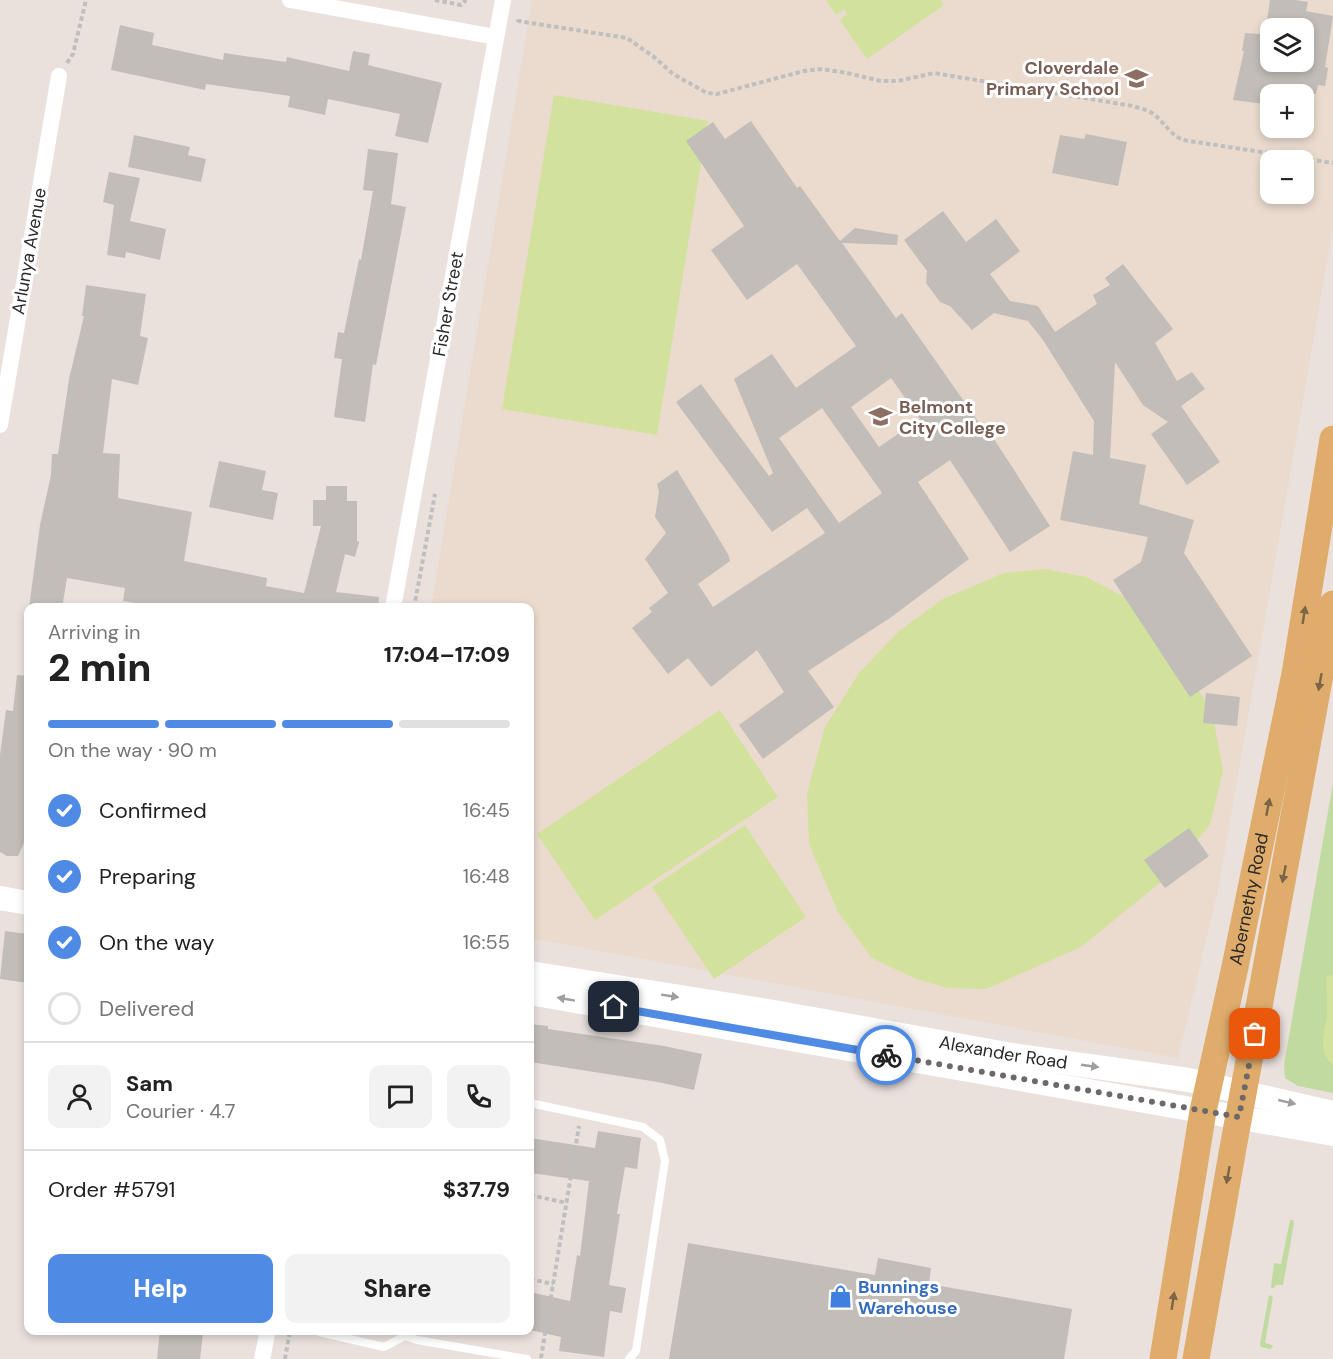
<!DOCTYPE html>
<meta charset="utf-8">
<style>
:root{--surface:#fff;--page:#f2f2f2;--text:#222;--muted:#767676;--line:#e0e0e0;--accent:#4f8be5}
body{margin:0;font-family:"DM Sans",sans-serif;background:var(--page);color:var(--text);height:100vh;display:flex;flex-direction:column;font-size:22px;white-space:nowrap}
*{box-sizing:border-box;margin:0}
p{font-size:20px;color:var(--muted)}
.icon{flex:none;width:33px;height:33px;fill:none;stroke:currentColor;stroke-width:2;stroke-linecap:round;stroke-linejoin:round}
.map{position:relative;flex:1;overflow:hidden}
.details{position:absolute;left:24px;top:603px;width:510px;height:732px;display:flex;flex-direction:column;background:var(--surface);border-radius:12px;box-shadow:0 3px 9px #0003}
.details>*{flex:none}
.buttons{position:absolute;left:1260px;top:18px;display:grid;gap:12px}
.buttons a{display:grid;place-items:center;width:54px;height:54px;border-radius:12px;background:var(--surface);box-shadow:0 3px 9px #0003;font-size:30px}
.pin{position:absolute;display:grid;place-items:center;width:51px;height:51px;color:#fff;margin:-26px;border-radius:12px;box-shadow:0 3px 9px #0006}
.courier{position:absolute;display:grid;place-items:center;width:60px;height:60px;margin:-30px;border:4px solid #4f8be5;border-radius:50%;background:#fff;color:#222;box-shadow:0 2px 8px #0007}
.headline em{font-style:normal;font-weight:800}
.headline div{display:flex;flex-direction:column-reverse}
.headline{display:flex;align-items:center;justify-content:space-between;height:102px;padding:0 24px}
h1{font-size:39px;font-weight:800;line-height:45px}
.bar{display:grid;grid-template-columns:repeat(4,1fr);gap:9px 6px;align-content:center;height:72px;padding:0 24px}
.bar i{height:8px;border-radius:4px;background:var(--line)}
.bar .selected{background:var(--accent)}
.bar p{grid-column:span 4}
.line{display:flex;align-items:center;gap:15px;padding:0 24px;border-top:2px solid var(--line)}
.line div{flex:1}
.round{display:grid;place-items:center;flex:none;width:63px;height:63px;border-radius:12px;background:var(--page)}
ol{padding:0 24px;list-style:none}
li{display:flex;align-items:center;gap:18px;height:66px}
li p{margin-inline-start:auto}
li .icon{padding:6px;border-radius:50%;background:var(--accent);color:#fff;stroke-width:4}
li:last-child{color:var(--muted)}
li i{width:33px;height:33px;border:3px solid var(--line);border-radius:50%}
.cta{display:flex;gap:12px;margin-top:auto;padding:12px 24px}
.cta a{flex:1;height:69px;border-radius:12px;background:var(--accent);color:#fff;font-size:24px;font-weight:800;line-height:69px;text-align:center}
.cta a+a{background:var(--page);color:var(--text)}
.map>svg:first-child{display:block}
</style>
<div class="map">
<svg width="1333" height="1359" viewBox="0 0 1333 1359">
<rect width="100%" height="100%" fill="#eae1dd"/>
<!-- education -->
<path fill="#eadbce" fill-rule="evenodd" d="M532,0h801v227l-115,663 -40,168 -648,-120v-330h-99zM1270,28h34v34h-34zM1270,94h34v34h-34zM1270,160h34v34h-34z"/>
<!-- green -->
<g fill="#c0da9f">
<polygon points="1333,783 1333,1093 1298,1086 1285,1078 1284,1065"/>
<polygon points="1290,1220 1293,1220 1294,1223 1283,1285 1276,1285 1274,1288 1271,1288 1274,1263 1281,1264"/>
<polygon points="1269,1295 1273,1297 1265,1343 1272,1345 1273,1347 1270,1349 1261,1347 1260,1344"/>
</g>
<!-- pitch -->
<g fill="#d2e19c">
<polygon points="826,0 940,0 944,5 867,59 840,20 847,14 844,9 836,15"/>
<polygon points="554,95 708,121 657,435 502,409"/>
<polygon points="1045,569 1086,577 1134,602 1171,648 1212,711 1223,771 1210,824 1172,873 1081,947 986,989 947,988 914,978 872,958 838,912 809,844 807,793 825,727 859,673 899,631 943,599 1004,573"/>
<polygon points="720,710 778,797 595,920 537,834"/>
<polygon points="745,825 806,917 714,979 652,887"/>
<path d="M1333,974v91c-16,-14 -9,-30 -6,-49 1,-13 -1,-26 -1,-39z"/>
</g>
<!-- building -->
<g fill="#c2bdb8" fill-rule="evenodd">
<polygon points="1270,0 1296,0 1308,2 1306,11 1333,16 1325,67 1328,68 1325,86 1318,85 1316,94 1267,94 1265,104 1233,100 1244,51 1242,51 1245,33 1270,35 1270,62 1304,62 1304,28 1266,28"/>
<polygon points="120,25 154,33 152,45 223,60 224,53 286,62 287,57 349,71 353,51 370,54 368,65 442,83 428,143 395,136 400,114 328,99 325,115 288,107 290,96 206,84 205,90 111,70"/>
<path d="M751,121l46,67 3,-2 40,55 15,-13 43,7 -1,10 -55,-2 54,75 6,-5 78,111 3,-2 67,104 -40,26 -60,-92 -32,22 51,77 -79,59 -82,53 26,36 -71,52 -24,-34 45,-33 -27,-42 -46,37 -23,-29 -20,16 -36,-46 20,-16 -3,-4 19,-15 -23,-34 21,-26 -11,-16 4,-25 -2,-8 20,-14 51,84 2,7 -32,23 15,23 112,-74 -18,-25 -35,24 -96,-130 25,-18 68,92 4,-3 -39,-94 38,-25 24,34 60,-42 -59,-82 -50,36 -36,-50 33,-24 -58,-85 27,-19 12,17zM891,378l29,41 -41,28 -28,-40zM822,408l60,85 -43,30 -60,-85z"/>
<polygon points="1086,134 1127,142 1118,186 1052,173 1060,135 1084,139"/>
<polygon points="134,135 190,147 188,155 206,159 201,182 128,167"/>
<polygon points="368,149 398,153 391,204 406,207 376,365 373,364 365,422 334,417 342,359 334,358 338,332 344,333 359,259 361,260 373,191 363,190"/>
<polygon points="109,172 140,178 130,221 166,229 160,260 126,252 125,258 107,255 114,205 103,202"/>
<polygon points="943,211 966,242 996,219 1020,251 990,274 1010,301 1038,306 1055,332 1097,304 1093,295 1110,285 1105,278 1123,264 1173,329 1155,343 1177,381 1192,372 1205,389 1181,406 1220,462 1187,485 1151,434 1168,422 1143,405 1115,362 1110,458 1146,465 1139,504 1194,520 1184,553 1252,656 1190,697 1113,580 1141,562 1148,537 1060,520 1073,451 1093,455 1094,421 1043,340 1028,321 994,313 972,330 950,306 940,302 926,283 927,271 904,240"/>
<polygon points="86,285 146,294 140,336 148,338 138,385 112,379 103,453 120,454 118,498 192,512 184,561 267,578 266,586 304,593 321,526 313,526 313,500 326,500 326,486 347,486 347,501 357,501 357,541 359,542 355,557 345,554 336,592 379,597 378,608 168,608 123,601 125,588 67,578 62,608 29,608 40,525 51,475 52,454 58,454 69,379 84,316 82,316"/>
<polygon points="219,461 266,471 262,490 278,493 273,520 209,507"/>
<polygon points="17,675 28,676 28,834 18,856 7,856 0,852 0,755 6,710 13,711"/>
<polygon points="1206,693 1240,697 1237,726 1203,723"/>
<polygon points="1189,828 1209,856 1165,888 1144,860"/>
<polygon points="5,931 28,934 28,983 0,979"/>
<polygon points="530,1024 548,1026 548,1029 664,1046 702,1054 694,1090 658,1082 530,1062"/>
<polygon points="598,1131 641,1138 637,1169 625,1167 617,1214 620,1214 609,1285 626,1288 622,1313 610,1311 604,1357 559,1351 561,1337 530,1330 530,1292 570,1301 577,1255 580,1256 589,1181 530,1173 530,1138 595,1148"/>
<polygon points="688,1243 875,1275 878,1258 931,1268 929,1284 1072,1309 1064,1359 669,1359"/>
<polygon points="160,1330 203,1333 200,1359 157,1359"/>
</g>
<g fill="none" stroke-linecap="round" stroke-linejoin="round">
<!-- path -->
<g stroke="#bfbfbf" stroke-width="4" stroke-dasharray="4.5 3" stroke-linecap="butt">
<polyline points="435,0 461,5 466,0"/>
<path d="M518,22v-1l109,17 27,19 19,17 34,19 10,1 87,-23 18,-2 25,4 34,8h17l36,-8 199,33c5,2 11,3 15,5 14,6 18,21 35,29l150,23"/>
<polyline points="67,63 73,54 86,0"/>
<polyline points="414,608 435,494"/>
<polyline points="530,1195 567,1203"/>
<polyline points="530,1279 553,1284"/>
<polyline points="541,1358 579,1126"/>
<polyline points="285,1359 290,1330"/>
</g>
<!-- lane -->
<g stroke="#fff" stroke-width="8">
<polyline points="530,1103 643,1127 660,1140 665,1161 636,1351 629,1359"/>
<polyline points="403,1330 405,1336 417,1340 527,1359"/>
<polyline points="319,1332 384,1347 405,1336"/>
</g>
<!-- street -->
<g stroke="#fff" stroke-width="16">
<polyline points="290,0 496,37"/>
<polyline points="0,425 59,76"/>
<polyline points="393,608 503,0"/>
<polyline points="262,1359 268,1330"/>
</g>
<!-- secondary -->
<g stroke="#fff" stroke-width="24">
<polyline points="0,898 28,903"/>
<path id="s1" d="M530,973l244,39 238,43 177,25 144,33"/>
<polyline points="530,993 1333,1134"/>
</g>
<!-- primary -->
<g stroke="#e0ac6b" stroke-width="27">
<path id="s2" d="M1163,1359l40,-248 32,-144 60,-293 38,-235"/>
<polyline points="1196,1359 1233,1148 1333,604"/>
</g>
</g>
<!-- one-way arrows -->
<defs><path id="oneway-solid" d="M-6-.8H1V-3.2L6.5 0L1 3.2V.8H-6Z" transform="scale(1.5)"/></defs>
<g fill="#7b6447">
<use href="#oneway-solid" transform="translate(1304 615) rotate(-81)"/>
<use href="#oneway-solid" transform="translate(1320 682) rotate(100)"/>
<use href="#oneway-solid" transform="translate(1268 807) rotate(-79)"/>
<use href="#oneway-solid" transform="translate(1284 874) rotate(101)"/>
<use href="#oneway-solid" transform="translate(1228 1175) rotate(100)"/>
<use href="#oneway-solid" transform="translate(1173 1301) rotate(-81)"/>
</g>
<g fill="#9f9f9f">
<use href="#oneway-solid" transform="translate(670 996) rotate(9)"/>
<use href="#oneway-solid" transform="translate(566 999) rotate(-170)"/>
<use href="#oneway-solid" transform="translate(1090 1066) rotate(8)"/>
<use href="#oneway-solid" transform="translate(1287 1102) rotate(13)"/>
</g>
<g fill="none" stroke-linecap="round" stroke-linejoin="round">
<!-- done -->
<polyline stroke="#6d6968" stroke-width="6" stroke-dasharray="0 10.8" points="886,1055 1239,1117 1255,1034"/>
<!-- route -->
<polyline stroke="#4f8be5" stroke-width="8" points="614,1007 886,1055"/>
</g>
<!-- icons -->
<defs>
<symbol id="school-bare" viewBox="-9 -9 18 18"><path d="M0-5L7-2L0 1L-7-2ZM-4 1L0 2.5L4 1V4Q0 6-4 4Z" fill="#8d6e63" stroke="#fff" stroke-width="2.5" paint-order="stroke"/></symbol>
<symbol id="shop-bare" viewBox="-9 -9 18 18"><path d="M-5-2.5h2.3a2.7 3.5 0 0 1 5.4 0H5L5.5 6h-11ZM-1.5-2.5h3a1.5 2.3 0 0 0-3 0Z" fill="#3f7fe0" stroke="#fff" stroke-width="2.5" paint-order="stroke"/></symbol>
</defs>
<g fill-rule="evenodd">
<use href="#school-bare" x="1120" y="62" width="33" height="33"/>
<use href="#school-bare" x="864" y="400" width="33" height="33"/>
<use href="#shop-bare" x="824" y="1280" width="33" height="33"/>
</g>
<g text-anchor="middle" stroke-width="6" stroke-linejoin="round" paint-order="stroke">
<!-- education labels -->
<g font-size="18" font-weight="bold" fill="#785e54" stroke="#fff" text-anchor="end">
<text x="1119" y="74">Cloverdale<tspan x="1119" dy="21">Primary School</tspan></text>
<text x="899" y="413" text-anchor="start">Belmont<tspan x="899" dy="21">City College</tspan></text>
</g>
<!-- street labels -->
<g font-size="18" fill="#292929" stroke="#fff">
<text transform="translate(29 251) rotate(-80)" y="6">Arlunya Avenue</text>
<text transform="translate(448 304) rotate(-80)" y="6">Fisher Street</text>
<text dy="6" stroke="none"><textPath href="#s2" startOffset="468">Abernethy Road</textPath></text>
<text dy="6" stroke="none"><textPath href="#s1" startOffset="480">Alexander Road</textPath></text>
</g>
<!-- shop labels -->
<g font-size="18" font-weight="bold" fill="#366cbe" stroke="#fff" text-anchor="start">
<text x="858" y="1293">Bunnings<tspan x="858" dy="21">Warehouse</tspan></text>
</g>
</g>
</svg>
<div class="buttons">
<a><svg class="icon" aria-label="layers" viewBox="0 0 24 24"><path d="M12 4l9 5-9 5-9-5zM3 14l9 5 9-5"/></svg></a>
<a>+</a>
<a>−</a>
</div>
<div class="pin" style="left:1255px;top:1034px;background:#ea580c"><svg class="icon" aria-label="bag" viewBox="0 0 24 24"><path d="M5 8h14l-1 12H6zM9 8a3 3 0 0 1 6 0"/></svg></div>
<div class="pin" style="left:614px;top:1007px;background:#1f2937"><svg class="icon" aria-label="home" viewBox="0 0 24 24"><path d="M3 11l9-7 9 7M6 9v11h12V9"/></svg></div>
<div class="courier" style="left:886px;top:1055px"><svg class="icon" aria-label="bike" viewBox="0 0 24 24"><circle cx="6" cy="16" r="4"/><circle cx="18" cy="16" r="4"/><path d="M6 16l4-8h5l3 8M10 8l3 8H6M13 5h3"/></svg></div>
<section class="details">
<div class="headline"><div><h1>2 min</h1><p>Arriving in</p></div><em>17:04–17:09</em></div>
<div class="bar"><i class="selected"></i><i class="selected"></i><i class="selected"></i><i></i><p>On the way · 90 m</p></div>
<ol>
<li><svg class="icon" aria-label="check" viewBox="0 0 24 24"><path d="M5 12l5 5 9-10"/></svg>Confirmed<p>16:45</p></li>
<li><svg class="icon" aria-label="check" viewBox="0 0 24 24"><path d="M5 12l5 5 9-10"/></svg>Preparing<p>16:48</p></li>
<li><svg class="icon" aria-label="check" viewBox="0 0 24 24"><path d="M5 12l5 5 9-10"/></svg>On the way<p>16:55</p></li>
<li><i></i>Delivered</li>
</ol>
<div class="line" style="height:108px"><a class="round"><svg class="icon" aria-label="person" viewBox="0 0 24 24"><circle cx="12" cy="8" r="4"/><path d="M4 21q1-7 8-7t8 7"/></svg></a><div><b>Sam</b><p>Courier · 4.7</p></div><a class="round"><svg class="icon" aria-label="chat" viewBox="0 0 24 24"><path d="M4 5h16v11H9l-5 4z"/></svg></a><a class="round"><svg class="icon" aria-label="phone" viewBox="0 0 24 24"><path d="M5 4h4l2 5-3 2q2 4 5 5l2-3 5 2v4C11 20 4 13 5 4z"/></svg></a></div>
<div class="line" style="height:78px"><div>Order #5791</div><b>$37.79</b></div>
<div class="cta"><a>Help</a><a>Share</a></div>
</section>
</div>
